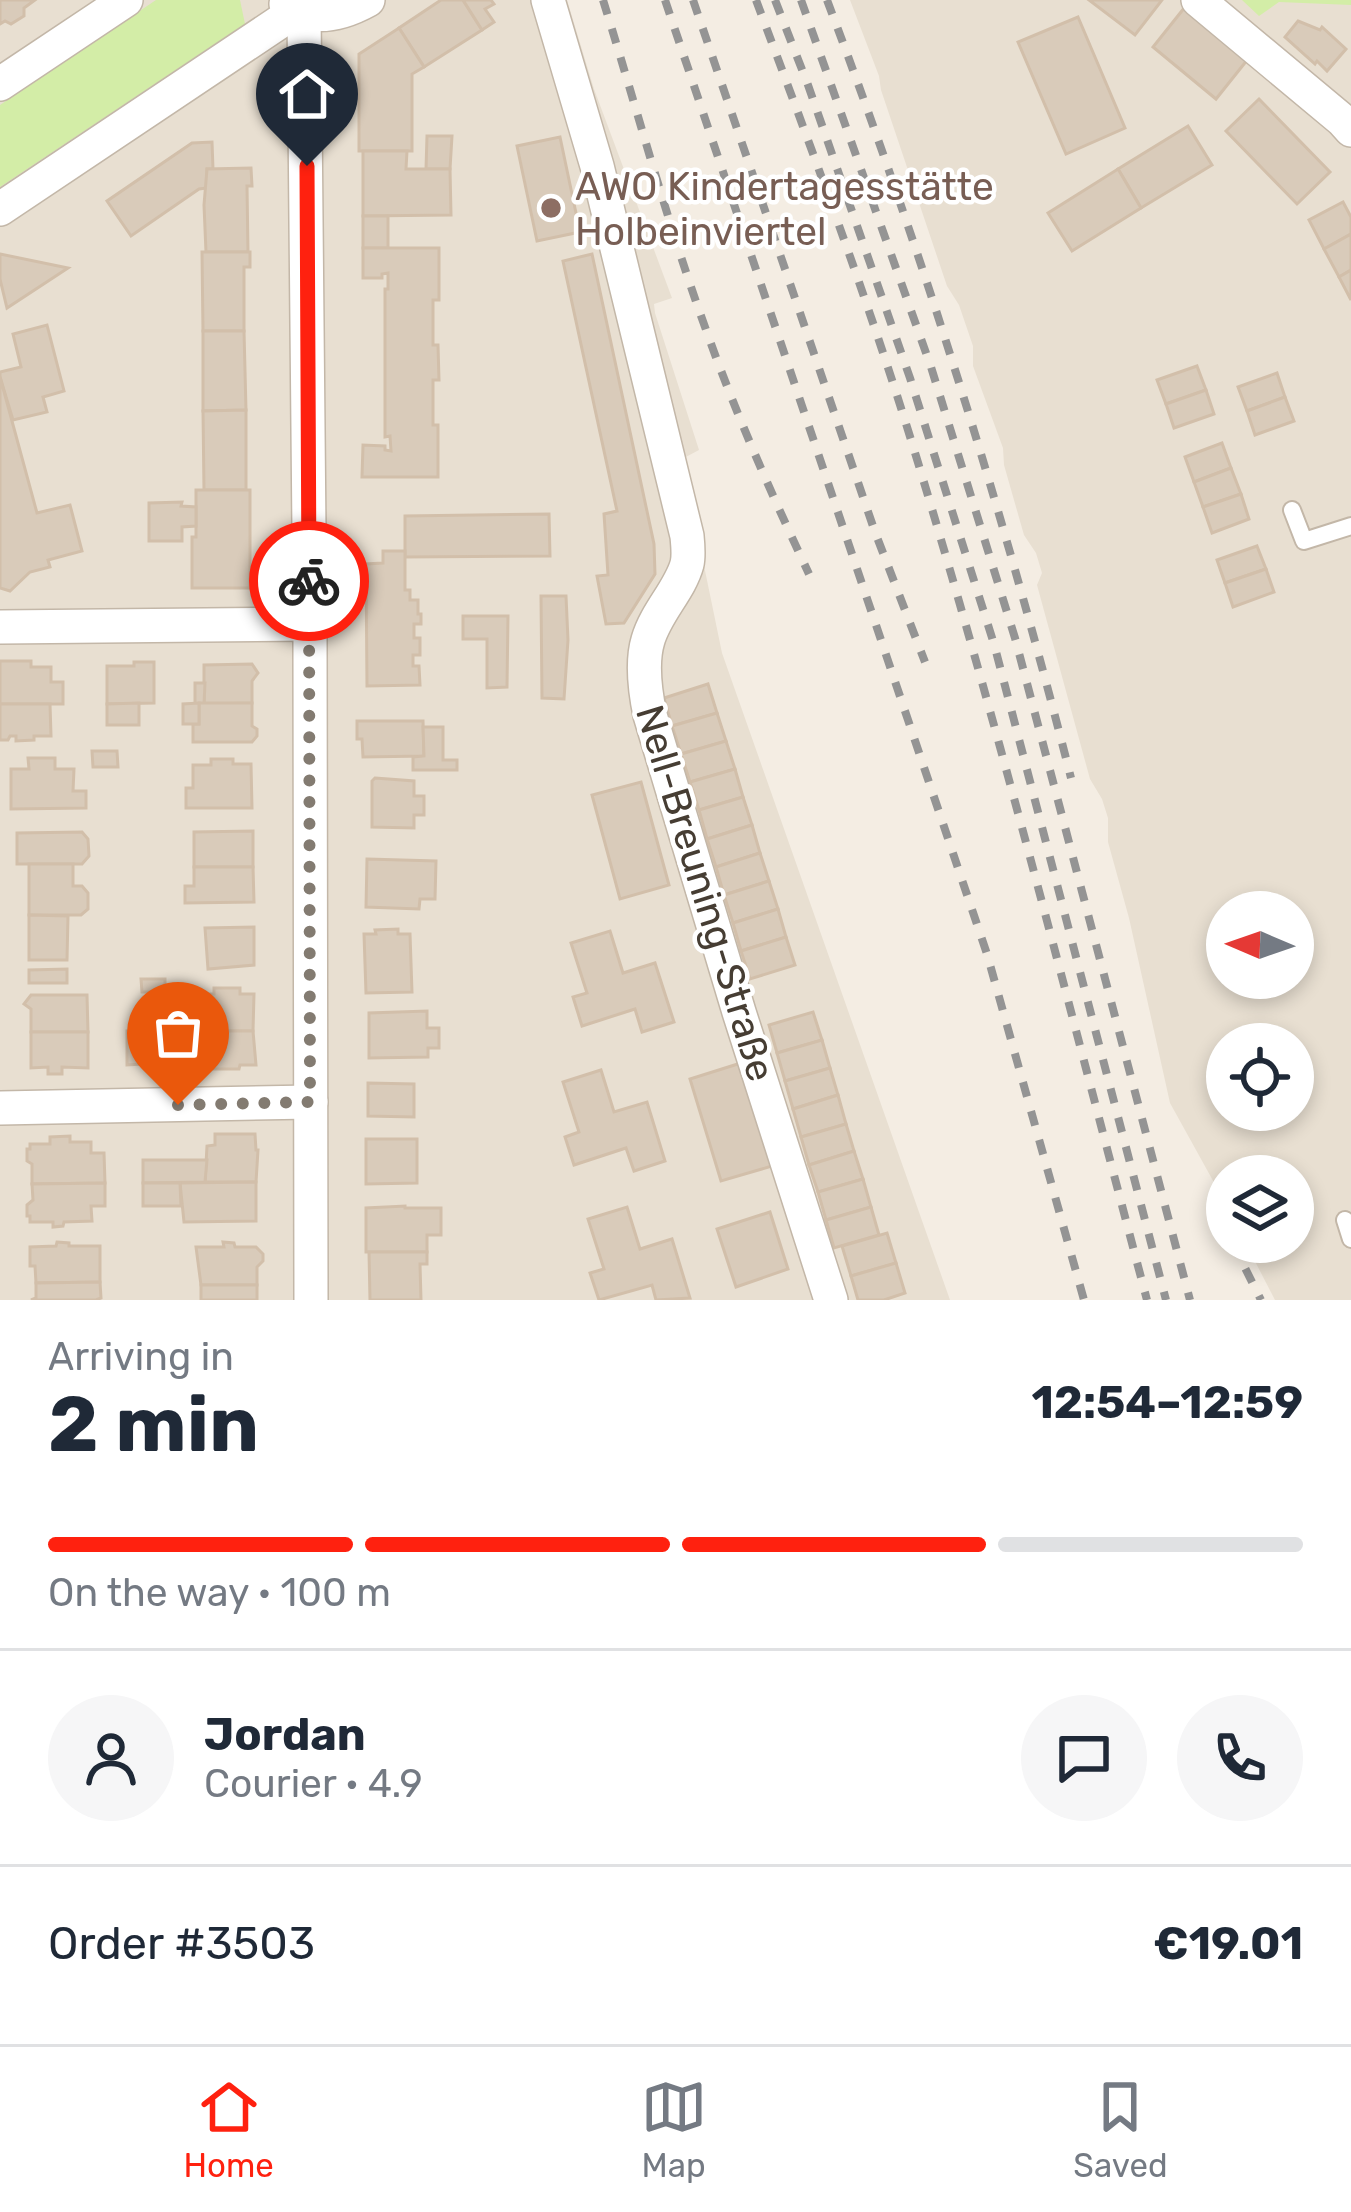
<!DOCTYPE html>
<meta charset="utf-8">
<style>
:root{--surface:#fff;--page:#f6f6f7;--text:#1f2937;--muted:#747a83;--line:#e0e1e3;--accent:#ff210f}
body{margin:0;font-family:Rubik,sans-serif;background:var(--page);color:var(--text);height:100vh;display:flex;flex-direction:column;font-size:45px;white-space:nowrap}
*{box-sizing:border-box;margin:0}
p{font-size:39px;color:var(--muted)}
.icon{flex:none;width:66px;height:66px;fill:none;stroke:currentColor;stroke-width:2;stroke-linecap:round;stroke-linejoin:round}
.map{position:relative;height:1300px;overflow:hidden}
.details{display:flex;flex-direction:column;background:var(--surface);flex:1}
.details>*{flex:none}
.needle{width:78px;rotate:272deg}
.controls{position:absolute;left:1206px;top:891px;display:grid;gap:24px}
.controls a{display:grid;place-items:center;width:108px;height:108px;border-radius:50%;background:var(--surface);box-shadow:0 6px 18px #0003;font-size:60px}
.pin{position:absolute;display:grid;place-items:center;width:102px;height:102px;color:#fff;margin:-123px -51px;border-radius:50% 50% 50% 0;rotate:-45deg;box-shadow:0 0 12px #0007}
.pin .icon{rotate:45deg}
.courier{position:absolute;display:grid;place-items:center;width:120px;height:120px;margin:-60px;border:9px solid #ff210f;border-radius:50%;background:#fff;color:#222;box-shadow:0 3px 15px #0007}
.head em{font-style:normal;font-weight:700}
.head div{display:flex;flex-direction:column-reverse}
.head{display:flex;align-items:center;justify-content:space-between;height:204px;padding:0 48px}
h1{font-size:78px;font-weight:700;line-height:90px}
.bar{display:grid;grid-template-columns:repeat(4,1fr);gap:18px 12px;align-content:center;height:144px;padding:0 48px}
.bar i{height:15px;border-radius:9px;background:var(--line)}
.bar .on{background:var(--accent)}
.bar p{grid-column:span 4}
.line{display:flex;align-items:center;gap:30px;padding:0 48px;border-top:3px solid var(--line)}
.line div{flex:1}
.round{display:grid;place-items:center;flex:none;width:126px;height:126px;border-radius:63px;background:var(--page)}
.dock{display:flex;justify-content:space-around;align-items:center;height:168px;border-top:3px solid var(--line);background:var(--surface);font-size:33px;color:var(--muted)}
.dock a{display:grid;justify-items:center;gap:6px}
.dock .on{color:var(--accent)}
.map>svg:first-child{display:block}
</style>
<div class="map">
<svg width="1351" height="1300" viewBox="0 0 1351 1300">
<rect width="100%" height="100%" fill="#f4ede3"/>
<!-- residential -->
<g fill="#e8dfd1" fill-rule="evenodd">
<polygon points="0,0 567,0 594,89 672,298 654,304 655,313 699,450 682,459 722,653 950,1300 0,1300"/>
<path d="M850,0h501v1300h-76l-30,-58h48v-66h-66v30l-57,-103 -41,-185 -21,-76v-24l-6,-19 -12,-20 -53,-194 5,-12 -6,-20 -12,-18 -20,-70 -1,-17 -30,-82v-20l-14,-41 -12,-19 -66,-196 -2,-14zM1227,912h66v66h-66zM1227,1044h66v66h-66z"/>
</g>
<!-- green -->
<g fill="#d3eda7">
<polygon points="156,0 240,0 245,24 0,187 0,105"/>
<polygon points="1242,0 1351,0 1351,5 1279,2 1259,16"/>
</g>
<!-- building -->
<g fill="#d9cbba" stroke="#d2bfaa" stroke-width="3">
<polygon points="0,0 35,0 24,8 24,16 11,24 5,21 0,24"/>
<polygon points="441,0 463,0 482,30 424,67 399,28"/>
<polygon points="463,0 491,0 494,4 485,9 494,22 482,30"/>
<polygon points="1089,0 1162,0 1135,35"/>
<polygon points="1185,7 1248,59 1216,99 1153,47"/>
<polygon points="1078,17 1125,128 1066,154 1018,42"/>
<polygon points="1298,21 1320,30 1322,27 1346,49 1327,71 1317,61 1315,64 1285,37"/>
<polygon points="399,28 424,67 412,74 412,151 359,151 359,54"/>
<polygon points="1259,99 1330,172 1297,204 1226,131"/>
<polygon points="1188,126 1212,165 1141,208 1118,169"/>
<polygon points="427,136 452,136 450,169 426,169"/>
<polygon points="560,137 580,232 537,241 517,146"/>
<polygon points="212,142 213,169 207,169 207,188 199,189 131,236 107,201 192,143"/>
<polygon points="363,151 407,151 406,169 450,169 451,215 363,216"/>
<polygon points="251,168 252,186 247,186 248,252 206,252 204,205 207,169"/>
<polygon points="1118,169 1141,208 1072,251 1048,213"/>
<polygon points="1343,202 1351,217 1351,234 1324,249 1309,220"/>
<rect x="363" y="216" width="25" height="32"/>
<polygon points="1351,234 1351,270 1339,277 1324,249"/>
<polygon points="363,248 439,248 439,300 433,300 433,345 438,345 439,380 433,380 433,425 438,425 438,477 362,477 363,445 385,446 385,450 391,451 390,436 385,437 385,289 388,289 388,273 382,274 382,278 363,278"/>
<polygon points="202,252 250,252 250,267 244,267 244,331 203,331"/>
<polygon points="0,254 68,268 7,308 0,279"/>
<polygon points="592,254 654,544 655,574 624,623 606,624 597,576 608,575 604,514 617,511 563,261"/>
<polygon points="1351,270 1351,300 1339,277"/>
<polygon points="47,325 64,391 43,397 47,412 13,420 0,377 0,372 21,367 13,334"/>
<polygon points="203,331 244,331 246,410 203,411"/>
<polygon points="1197,366 1206,390 1166,404 1157,380"/>
<polygon points="1277,373 1285,397 1247,411 1238,387"/>
<polygon points="0,377 37,513 70,505 82,551 48,560 50,567 30,572 10,591 0,588"/>
<polygon points="1206,390 1214,414 1174,428 1166,404"/>
<polygon points="1285,397 1294,421 1255,435 1247,411"/>
<polygon points="246,410 246,490 204,490 203,411"/>
<polygon points="1222,443 1231,468 1194,482 1185,457"/>
<polygon points="1231,468 1241,494 1203,507 1194,482"/>
<polygon points="196,490 250,490 250,588 192,588 192,537 196,537"/>
<polygon points="1241,494 1249,519 1212,533 1203,507"/>
<polygon points="182,502 181,506 196,507 196,526 182,527 182,541 149,541 149,503"/>
<polygon points="549,514 550,556 405,557 405,516"/>
<polygon points="1257,546 1266,569 1225,583 1217,560"/>
<polygon points="383,551 405,551 405,590 410,590 410,600 418,600 418,614 421,614 421,624 414,624 414,638 420,638 420,655 413,655 413,666 419,666 420,685 367,686 366,564 383,563"/>
<polygon points="1266,569 1274,592 1233,607 1225,583"/>
<polygon points="541,596 566,596 568,640 564,699 542,698"/>
<polygon points="463,616 508,616 507,687 487,688 487,639 463,639"/>
<polygon points="0,661 31,661 31,667 51,667 51,682 63,682 63,704 0,704"/>
<polygon points="134,662 154,662 154,703 107,704 107,666 134,666"/>
<polygon points="252,664 258,673 252,681 252,703 204,704 204,665"/>
<polygon points="195,683 205,683 204,704 195,704"/>
<polygon points="708,684 717,713 672,726 664,698"/>
<polygon points="139,703 139,725 107,725 107,704"/>
<polygon points="199,703 252,703 252,726 257,729 257,736 252,742 193,742 193,724 199,724"/>
<polygon points="199,703 199,724 183,724 183,704"/>
<polygon points="0,704 50,704 51,736 34,736 34,740 16,741 16,736 10,736 8,740 0,740"/>
<polygon points="717,713 726,741 681,754 672,726"/>
<polygon points="357,721 423,721 424,756 363,757 362,739 357,739"/>
<polygon points="423,727 443,727 443,760 457,760 457,770 413,770 413,757 424,756"/>
<polygon points="726,741 735,769 690,782 681,754"/>
<polygon points="92,751 117,751 118,767 93,767"/>
<polygon points="28,758 55,758 55,769 74,769 73,791 86,791 86,808 11,809 11,769 29,769"/>
<polygon points="211,759 233,759 233,764 251,764 252,808 186,808 186,788 193,788 193,765 211,765"/>
<polygon points="735,769 743,797 699,810 690,782"/>
<polygon points="375,778 414,781 414,796 424,796 424,815 414,815 414,828 372,827 372,781"/>
<polygon points="641,782 669,885 620,899 592,795"/>
<polygon points="743,797 752,825 707,839 699,810"/>
<polygon points="752,825 760,853 716,867 707,839"/>
<polygon points="253,831 253,867 194,867 194,832"/>
<polygon points="82,832 88,839 89,856 82,864 17,864 17,833"/>
<polygon points="760,853 769,881 724,895 716,867"/>
<polygon points="367,859 436,861 435,899 420,899 419,909 366,907"/>
<polygon points="29,864 73,864 73,886 82,886 88,893 88,909 81,915 29,915"/>
<polygon points="194,867 253,867 254,902 185,903 185,886 194,886"/>
<polygon points="769,881 778,909 733,923 724,895"/>
<polygon points="778,909 786,937 741,951 733,923"/>
<polygon points="29,915 68,916 67,960 29,960"/>
<polygon points="254,927 254,965 208,969 205,928"/>
<polygon points="398,929 398,934 410,934 412,992 366,993 364,934 376,934 375,930"/>
<polygon points="610,931 623,973 655,963 674,1022 642,1032 635,1009 582,1026 573,997 587,993 571,943"/>
<polygon points="786,937 795,965 750,979 741,951"/>
<polygon points="67,969 67,983 29,983 29,970"/>
<polygon points="141,979 165,979 165,992 142,992"/>
<polygon points="214,988 240,988 240,994 254,994 253,1031 190,1031 190,1008 203,1008 203,994 214,994"/>
<polygon points="31,995 87,995 88,1032 31,1032 31,1009 24,1004"/>
<polygon points="427,1011 427,1028 439,1028 439,1048 428,1048 428,1057 369,1058 369,1013"/>
<polygon points="813,1012 822,1040 777,1053 769,1025"/>
<polygon points="127,1031 142,1031 142,1064 127,1065"/>
<polygon points="190,1031 253,1031 256,1065 240,1065 239,1069 214,1069 214,1065 203,1065 204,1057 190,1057"/>
<polygon points="31,1032 88,1032 88,1068 62,1067 62,1074 48,1074 48,1067 31,1068"/>
<polygon points="822,1040 830,1068 785,1081 777,1053"/>
<polygon points="741,1063 772,1166 721,1181 690,1079"/>
<polygon points="830,1068 838,1095 793,1109 785,1081"/>
<polygon points="601,1070 614,1112 647,1102 665,1161 634,1171 626,1148 574,1165 565,1137 579,1132 563,1082"/>
<polygon points="368,1083 414,1084 414,1117 368,1116"/>
<polygon points="838,1095 846,1124 801,1137 793,1109"/>
<polygon points="846,1124 854,1151 809,1165 801,1137"/>
<polygon points="215,1134 255,1134 256,1150 258,1150 256,1182 205,1182 207,1146 215,1145"/>
<polygon points="70,1136 70,1142 91,1142 91,1153 104,1153 105,1183 32,1184 32,1164 27,1161 27,1149 30,1149 30,1144 50,1144 50,1137"/>
<polygon points="366,1139 417,1139 417,1183 366,1184"/>
<polygon points="854,1151 863,1179 818,1192 809,1165"/>
<polygon points="143,1160 207,1160 205,1182 143,1183"/>
<polygon points="863,1179 871,1207 826,1220 818,1192"/>
<polygon points="256,1182 256,1221 184,1222 180,1183"/>
<polygon points="105,1183 105,1206 91,1206 92,1221 64,1222 63,1226 53,1227 53,1222 30,1222 30,1216 27,1216 27,1205 33,1200 32,1184"/>
<polygon points="143,1183 180,1183 181,1206 143,1206"/>
<polygon points="405,1206 405,1208 441,1208 441,1235 427,1235 427,1252 366,1252 366,1208"/>
<polygon points="627,1207 640,1249 672,1239 690,1298 656,1300 652,1285 599,1300 590,1273 604,1269 588,1219"/>
<polygon points="871,1207 879,1235 834,1248 826,1220"/>
<polygon points="770,1212 788,1269 736,1287 717,1229"/>
<polygon points="887,1233 896,1263 851,1276 842,1246"/>
<polygon points="57,1242 69,1243 69,1246 100,1246 100,1282 36,1283 35,1266 30,1266 30,1247 56,1246"/>
<polygon points="223,1242 234,1243 235,1247 256,1247 263,1254 263,1261 257,1267 257,1285 201,1285 196,1247 224,1247"/>
<polygon points="369,1252 427,1252 427,1264 420,1264 421,1300 370,1300"/>
<polygon points="896,1263 905,1293 884,1300 858,1300 851,1276"/>
<polygon points="100,1282 101,1298 96,1300 31,1300 36,1298 36,1283"/>
<rect x="201" y="1285" width="56" height="15"/>
</g>
<g fill="none" stroke-linecap="round" stroke-linejoin="round">
<defs>
<g id="lane">
<polyline points="1292,510 1304,541 1351,526"/>
<polyline points="1345,1220 1351,1239"/>
</g>
<g id="street">
<path d="M548,0l49,166 90,370c1,10 2,20 0,28 -7,26 -31,48 -39,76 -7,23 -3,51 2,75l89,297 92,288"/>
<polyline points="1198,0 1342,120 1351,130"/>
<path d="M286,4c27,18 55,11 82,-4"/>
<polyline points="304,12 310,637 311,1300"/>
<polyline points="0,84 126,0"/>
<polyline points="0,209 296,11"/>
<polyline points="0,627 309,624"/>
<polyline points="0,1108 311,1102"/>
</g>
</defs>
<!-- lane casing -->
<use href="#lane" stroke="#c3b7a8" stroke-width="20"/>
<!-- street casing -->
<use href="#street" stroke="#c3b7a8" stroke-width="36"/>
<!-- lane -->
<use href="#lane" stroke="#fff" stroke-width="16"/>
<!-- street -->
<use href="#street" stroke="#fff" stroke-width="33"/>
<!-- rail -->
<g stroke="#949494" stroke-width="8" stroke-dasharray="15 15" stroke-linecap="butt">
<path d="M603,0c34,109 63,219 102,327 30,85 66,166 104,247"/>
<polyline points="665,0 987,954 1084,1300"/>
<polyline points="693,0 875,532 925,662"/>
<path d="M756,0c56,150 113,302 160,456 85,279 156,562 231,844"/>
<polyline points="775,0 808,85 910,378 994,644 1166,1300"/>
<polyline points="801,0 931,367 1015,638 1190,1300"/>
<path d="M827,0c96,254 177,514 244,778"/>
<polyline points="1211,1201 1227,1233"/>
<polyline points="1232,1242 1261,1300"/>
</g>
</g>
<g fill="none" stroke-linecap="round" stroke-linejoin="round">
<!-- done -->
<polyline stroke="#837b71" stroke-width="12" stroke-dasharray="0 21.6" points="178,1105 310,1102 309,581"/>
<!-- route -->
<polyline stroke="#ff210f" stroke-width="15" points="307,166 309,581"/>
</g>
<!-- markers -->
<circle fill="#8d6e63" stroke="#fff" stroke-width="4.5" cx="551" cy="208" r="12"/>
<g text-anchor="middle" stroke-width="9" stroke-linejoin="round" paint-order="stroke">
<!-- education labels -->
<g font-size="39" fill="#785e54" stroke="#fff" text-anchor="start">
<text x="575" y="200">AWO Kindertagesstätte<tspan x="575" dy="45">Holbeinviertel</tspan></text>
</g>
<!-- street labels -->
<g font-size="39" fill="#463d33" stroke="#fff">
<text transform="translate(706 893) rotate(73)" y="14">Nell-Breuning-Straße</text>
</g>
</g>
</svg>
<div class="controls">
<a><svg class="needle" viewBox="-14 -14 28 28"><path d="M0-13l5 13h-10z" fill="#e53935"/><path d="M0 13l5-13h-10z" fill="#747a83"/></svg></a>
<a><svg class="icon" aria-label="locate" viewBox="0 0 24 24"><circle cx="12" cy="12" r="6"/><path d="M12 2v4M12 18v4M2 12h4M18 12h4"/></svg></a>
<a><svg class="icon" aria-label="layers" viewBox="0 0 24 24"><path d="M12 4l9 5-9 5-9-5zM3 14l9 5 9-5"/></svg></a>
</div>
<div class="pin" style="left:178px;top:1105px;background:#ea580c"><svg class="icon" aria-label="bag" viewBox="0 0 24 24"><path d="M5 8h14l-1 12H6zM9 8a3 3 0 0 1 6 0"/></svg></div>
<div class="pin" style="left:307px;top:166px;background:#1f2937"><svg class="icon" aria-label="home" viewBox="0 0 24 24"><path d="M3 11l9-7 9 7M6 9v11h12V9"/></svg></div>
<div class="courier" style="left:309px;top:581px"><svg class="icon" aria-label="bike" viewBox="0 0 24 24"><circle cx="6" cy="16" r="4"/><circle cx="18" cy="16" r="4"/><path d="M6 16l4-8h5l3 8M10 8l3 8H6M13 5h3"/></svg></div>
</div>
<section class="details">
<div class="head"><div><h1>2 min</h1><p>Arriving in</p></div><em>12:54–12:59</em></div>
<div class="bar"><i class="on"></i><i class="on"></i><i class="on"></i><i></i><p>On the way · 100 m</p></div>
<div class="line" style="height:216px"><a class="round"><svg class="icon" aria-label="person" viewBox="0 0 24 24"><circle cx="12" cy="8" r="4"/><path d="M4 21q1-7 8-7t8 7"/></svg></a><div><b>Jordan</b><p>Courier · 4.9</p></div><a class="round"><svg class="icon" aria-label="chat" viewBox="0 0 24 24"><path d="M4 5h16v11H9l-5 4z"/></svg></a><a class="round"><svg class="icon" aria-label="phone" viewBox="0 0 24 24"><path d="M5 4h4l2 5-3 2q2 4 5 5l2-3 5 2v4C11 20 4 13 5 4z"/></svg></a></div>
<div class="line" style="height:156px"><div>Order #3503</div><b>€19.01</b></div>
</section>
<nav class="dock">
<a class="on"><svg class="icon" aria-label="home" viewBox="0 0 24 24"><path d="M3 11l9-7 9 7M6 9v11h12V9"/></svg>Home</a>
<a><svg class="icon" aria-label="map" viewBox="0 0 24 24"><path d="M3 6l6-2 6 2 6-2v14l-6 2-6-2-6 2zM9 4v14M15 6v14"/></svg>Map</a>
<a><svg class="icon" aria-label="saved" viewBox="0 0 24 24"><path d="M7 4h10v16l-5-4-5 4z"/></svg>Saved</a>
</nav>
